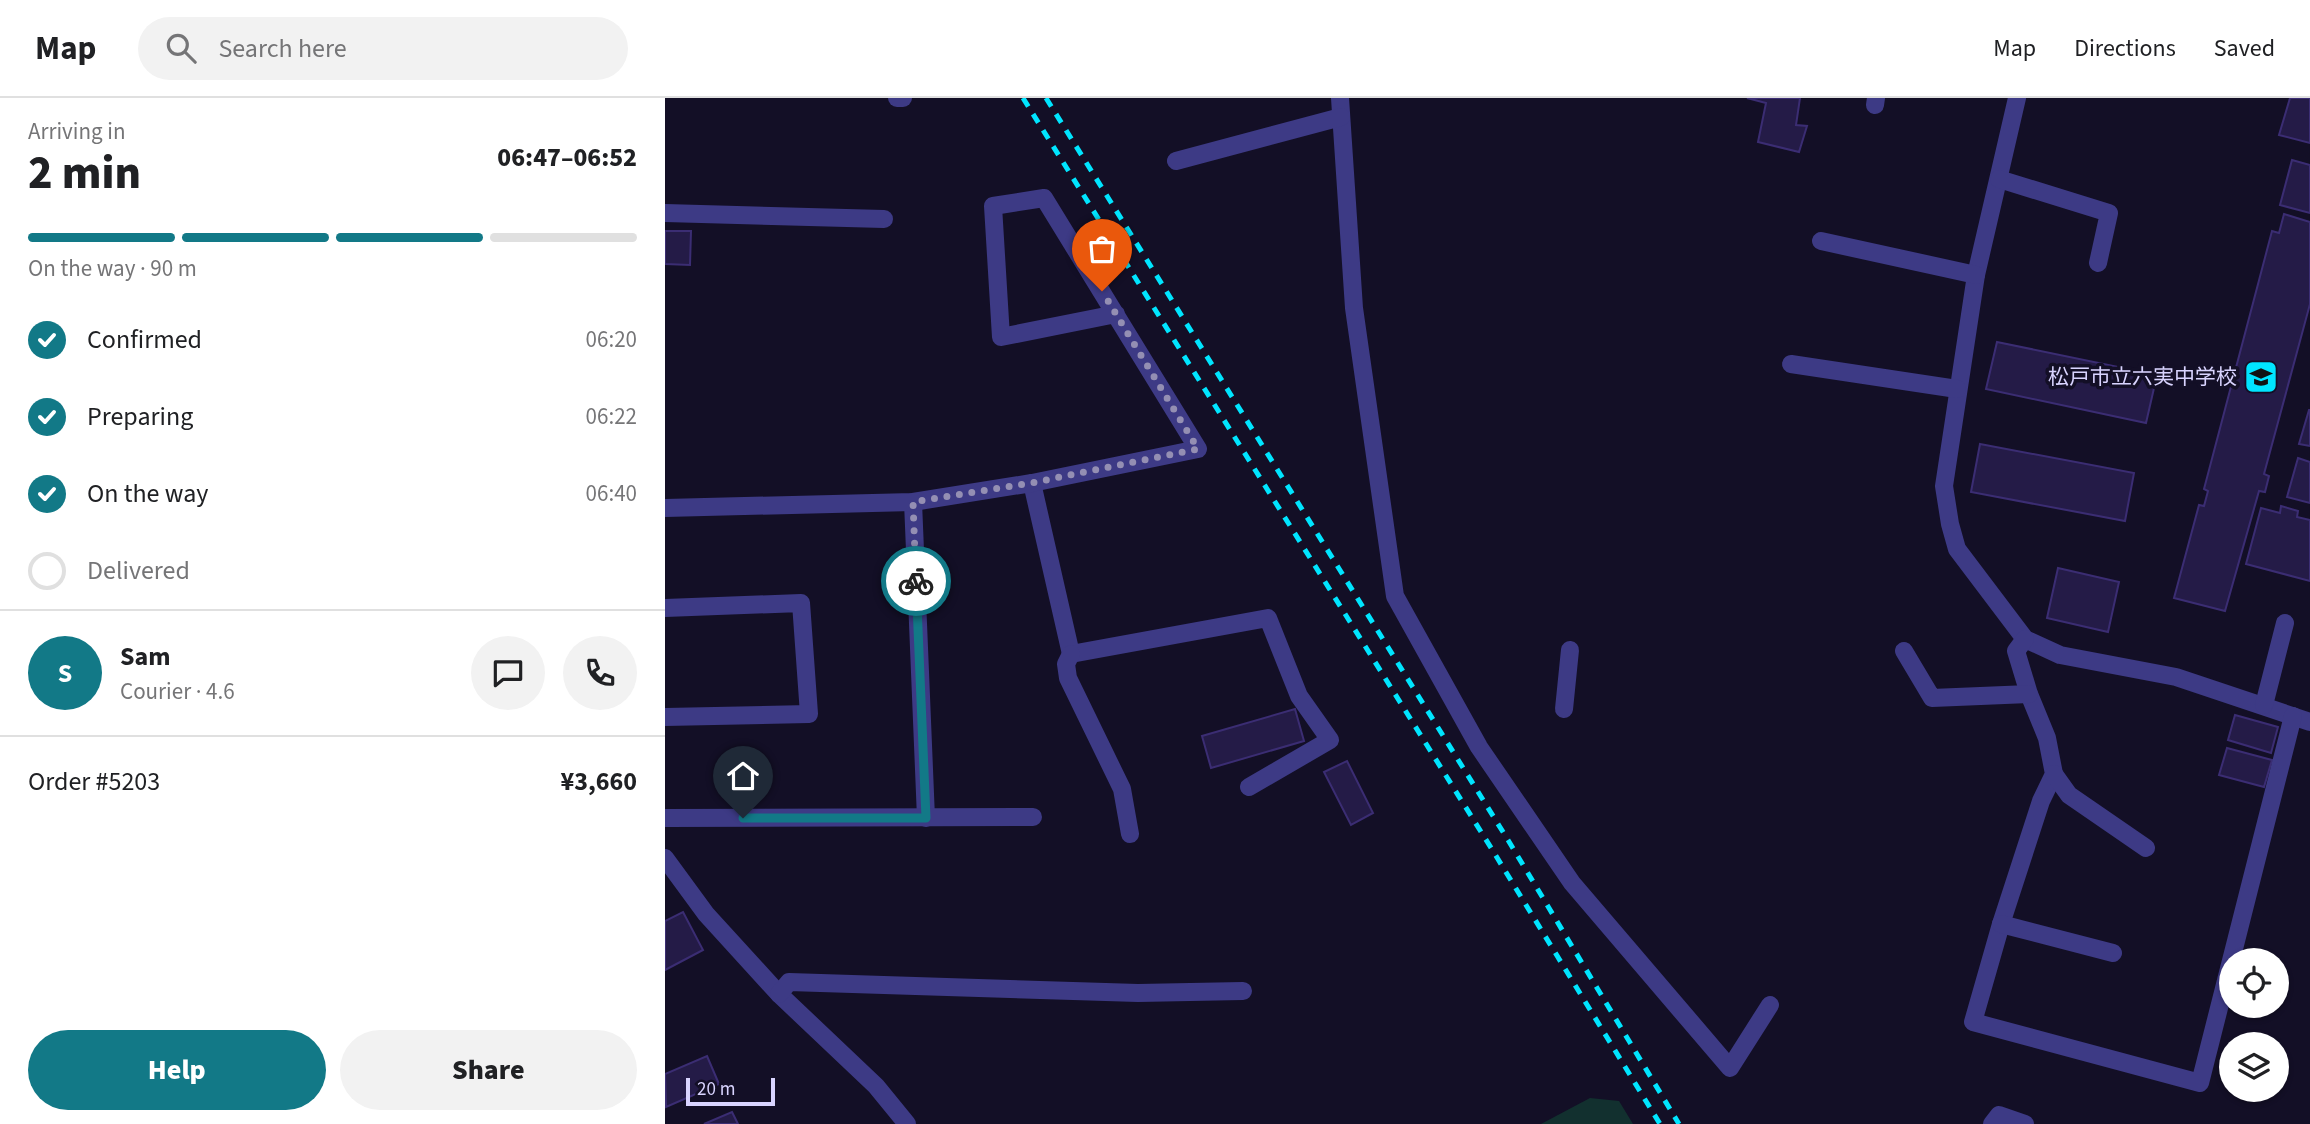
<!DOCTYPE html>
<meta charset="utf-8">
<style>
:root{--surface:#fff;--page:#f2f2f2;--text:#202124;--muted:#757577;--line:#e0e0e0;--accent:#127987}
body{margin:0;font-family:"Source Sans 3","Noto Sans JP",sans-serif;background:var(--page);color:var(--text);height:100vh;display:flex;flex-direction:column;font-size:26px;white-space:nowrap}
*{box-sizing:border-box;margin:0}
p{font-size:23px;color:var(--muted)}
.icon{flex:none;width:38px;height:38px;fill:none;stroke:currentColor;stroke-width:2;stroke-linecap:round;stroke-linejoin:round}
.map{position:relative;flex:1;overflow:hidden}
.drawer{display:flex;flex-direction:column;background:var(--surface);width:665px}
.drawer>*{flex:none}
.controls{position:absolute;left:1554px;top:850px;display:grid;gap:14px}
.controls a{display:grid;place-items:center;width:70px;height:70px;border-radius:50%;background:var(--surface);box-shadow:0 2px 5px #0004;font-size:35px}
.scale{position:absolute;left:21px;bottom:18px;width:89px;box-sizing:border-box;padding-left:7px;border:4px solid #d9d4ff;border-top:0;font-size:19px;line-height:24px;white-space:nowrap;color:#d9d4ff;-webkit-text-stroke:5px #130f26;paint-order:stroke}
.pin{position:absolute;display:grid;place-items:center;width:60px;height:60px;color:#fff;margin:-72px -30px;border-radius:50% 50% 50% 0;rotate:-45deg;box-shadow:0 0 7px #0007}
.pin .icon{rotate:45deg}
.courier{position:absolute;display:grid;place-items:center;width:70px;height:70px;margin:-35px;border:5px solid #127987;border-radius:50%;background:#fff;color:#222;box-shadow:0 2px 9px #0007}
.head em{font-style:normal;font-weight:800}
.head div{display:flex;flex-direction:column-reverse}
.head{display:flex;align-items:center;justify-content:space-between;height:119px;padding:0 28px}
h1{font-size:46px;font-weight:800;line-height:52px}
.bar{display:grid;grid-template-columns:repeat(4,1fr);gap:10px 7px;align-content:center;height:84px;padding:0 28px}
.bar i{height:9px;border-radius:5px;background:var(--line)}
.bar .current{background:var(--accent)}
.bar p{grid-column:span 4}
.line{display:flex;align-items:center;gap:18px;padding:0 28px;border-top:2px solid var(--line)}
.line div{flex:1}
.round{display:grid;place-items:center;flex:none;width:74px;height:74px;border-radius:37px;background:var(--page)}
ol{padding:0 28px;list-style:none}
li{display:flex;align-items:center;gap:21px;height:77px}
li p{margin-inline-start:auto}
li .icon{padding:7px;border-radius:50%;background:var(--accent);color:#fff;stroke-width:4}
li:last-child{color:var(--muted)}
li i{width:38px;height:38px;border:4px solid var(--line);border-radius:50%}
.button{display:flex;gap:14px;margin-top:auto;padding:14px 28px}
.button a{flex:1;height:80px;border-radius:42px;background:var(--accent);color:#fff;font-size:28px;font-weight:800;line-height:80px;text-align:center}
.button a+a{background:var(--page);color:var(--text)}
header{display:flex;align-items:center;gap:42px;box-sizing:border-box;height:98px;padding:0 35px;background:var(--surface);border-bottom:2px solid var(--line)}
header strong{font-size:33px}
nav{display:flex;gap:38px;margin-inline-start:auto;font-size:24px}
.search{width:490px;height:63px;background:var(--page);display:flex;align-items:center;gap:18px;box-sizing:border-box;padding:0 24px;border-radius:38px;color:var(--muted);font-size:26px}
main{display:flex;flex:1;min-height:0}
.map>svg:first-child{display:block}
</style>
<header>
<strong>Map</strong>
<div class="search"><svg class="icon" aria-label="search" viewBox="0 0 24 24"><circle cx="10" cy="10" r="6"/><path d="M15 15l6 6"/></svg>Search here</div>
<nav><a>Map</a><a>Directions</a><a>Saved</a></nav>
</header>
<main>
<section class="drawer">
<div class="head"><div><h1>2 min</h1><p>Arriving in</p></div><em>06:47–06:52</em></div>
<div class="bar"><i class="current"></i><i class="current"></i><i class="current"></i><i></i><p>On the way · 90 m</p></div>
<ol>
<li><svg class="icon" aria-label="check" viewBox="0 0 24 24"><path d="M5 12l5 5 9-10"/></svg>Confirmed<p>06:20</p></li>
<li><svg class="icon" aria-label="check" viewBox="0 0 24 24"><path d="M5 12l5 5 9-10"/></svg>Preparing<p>06:22</p></li>
<li><svg class="icon" aria-label="check" viewBox="0 0 24 24"><path d="M5 12l5 5 9-10"/></svg>On the way<p>06:40</p></li>
<li><i></i>Delivered</li>
</ol>
<div class="line" style="height:126px"><b class="round" style="background:var(--accent);color:#fff">S</b><div><b>Sam</b><p>Courier · 4.6</p></div><a class="round"><svg class="icon" aria-label="chat" viewBox="0 0 24 24"><path d="M4 5h16v11H9l-5 4z"/></svg></a><a class="round"><svg class="icon" aria-label="phone" viewBox="0 0 24 24"><path d="M5 4h4l2 5-3 2q2 4 5 5l2-3 5 2v4C11 20 4 13 5 4z"/></svg></a></div>
<div class="line" style="height:91px"><div>Order #5203</div><b>¥3,660</b></div>
<div class="button"><a>Help</a><a>Share</a></div>
</section>
<div class="map">
<svg width="1645" height="1026" viewBox="0 0 1645 1026">
<rect width="100%" height="100%" fill="#130f26"/>
<!-- green -->
<polygon fill="#12302f" points="925,1000 954,1003 968,1026 876,1026"/>
<!-- building -->
<g fill="#241b47" stroke="#3b2d73" stroke-width="2">
<polygon points="1082,0 1135,0 1131,27 1142,28 1134,54 1093,44 1101,5"/>
<polygon points="1625,0 1645,0 1645,45 1614,37"/>
<polygon points="1627,62 1645,67 1645,115 1615,107"/>
<polygon points="1619,116 1645,124 1645,206 1599,376 1604,378 1600,394 1594,393 1560,513 1509,500 1534,407 1539,408 1543,393 1539,391 1607,133 1614,135"/>
<polygon points="0,133 26,133 25,167 0,166"/>
<polygon points="1332,244 1492,277 1481,325 1321,291"/>
<polygon points="1644,312 1645,312 1645,348 1634,346"/>
<polygon points="1315,346 1469,375 1460,423 1306,394"/>
<polygon points="1633,360 1645,364 1645,405 1622,399"/>
<polygon points="1616,408 1633,413 1632,419 1645,422 1645,483 1581,466 1596,410 1615,415"/>
<polygon points="1393,470 1454,484 1443,534 1382,520"/>
<polygon points="630,611 639,643 546,670 537,638"/>
<polygon points="1570,617 1613,629 1606,655 1563,642"/>
<polygon points="1562,650 1607,662 1599,689 1554,677"/>
<polygon points="682,663 708,715 686,727 659,674"/>
<polygon points="18,814 38,852 0,872 0,823"/>
<polygon points="42,958 54,986 1,1009 0,976"/>
<polygon points="67,1014 73,1026 39,1026"/>
</g>
<g fill="none" stroke-linecap="round" stroke-linejoin="round">
<!-- minor -->
<g stroke="#3d3a85" stroke-width="18">
<polyline points="232,0 238,0"/>
<polyline points="675,0 689,210 730,498 814,649 907,785 1065,970 1105,907"/>
<polyline points="1352,0 1311,177 1279,388 1285,426 1292,451 1360,541 1395,557 1511,579 1645,624"/>
<polyline points="1210,7 1211,0"/>
<polyline points="511,63 676,19"/>
<polyline points="1334,81 1444,115 1433,165"/>
<polyline points="0,115 219,121"/>
<polyline points="1156,143 1311,177"/>
<polyline points="1126,266 1292,291"/>
<polyline points="367,385 406,556 603,520 634,598 665,642 584,689"/>
<polyline points="248,404 261,720"/>
<polyline points="0,410 248,404 367,385 533,351 379,100 328,108 336,239 451,216"/>
<polyline points="0,510 136,505 144,616 0,619"/>
<polyline points="1360,541 1351,553 1364,596 1382,640 1389,676 1376,703 1336,826 1308,924 1535,985 1628,618"/>
<polyline points="1239,553 1267,600 1364,596"/>
<polyline points="406,556 401,566 403,580 457,691 465,736"/>
<polyline points="1599,607 1620,525"/>
<polyline points="899,611 905,552"/>
<polyline points="1389,676 1404,697 1481,750"/>
<polyline points="0,720 368,719"/>
<polyline points="0,760 41,816 114,896 211,988 242,1026"/>
<polyline points="1336,826 1448,855"/>
<polyline points="114,896 124,884 473,895 578,893"/>
<polyline points="1327,1026 1334,1017 1360,1026"/>
</g>
<!-- rail -->
<g stroke="#00e5ff" stroke-width="5" stroke-dasharray="10 9" stroke-linecap="butt">
<polyline points="358,0 828,753 995,1026"/>
<polyline points="381,0 843,742 1014,1026"/>
</g>
</g>
<g fill="none" stroke-linecap="round" stroke-linejoin="round">
<!-- done -->
<polyline stroke="#948fb3" stroke-width="7" stroke-dasharray="0 12.6" points="251,483 248,404 366,385 533,351 437,193"/>
<!-- route -->
<polyline stroke="#127987" stroke-width="9" points="78,720 261,720 251,483"/>
</g>
<!-- icons -->
<defs>
<symbol id="school-square" viewBox="-11 -11 22 22"><rect x="-9" y="-9" width="18" height="18" rx="4" fill="#00e5ff" stroke="#130f26"/><path d="M0-5L7-2L0 1L-7-2ZM-4 1L0 2.5L4 1V4Q0 6-4 4Z" fill="#111"/></symbol>
</defs>
<g fill-rule="evenodd">
<use href="#school-square" x="1577" y="260" width="38" height="38"/>
</g>
<g text-anchor="middle" stroke-width="7" stroke-linejoin="round" paint-order="stroke">
<!-- poi labels -->
<g font-size="21" fill="#d9d4ff" stroke="#130f26" text-anchor="end">
<text x="1572" y="286">松戸市立六実中学校</text>
</g>
</g>
</svg>
<div class="controls">
<a><svg class="icon" aria-label="locate" viewBox="0 0 24 24"><circle cx="12" cy="12" r="6"/><path d="M12 2v4M12 18v4M2 12h4M18 12h4"/></svg></a>
<a><svg class="icon" aria-label="layers" viewBox="0 0 24 24"><path d="M12 4l9 5-9 5-9-5zM3 14l9 5 9-5"/></svg></a>
</div>
<div class="scale">20 m</div>
<div class="pin" style="left:437px;top:193px;background:#ea580c"><svg class="icon" aria-label="bag" viewBox="0 0 24 24"><path d="M5 8h14l-1 12H6zM9 8a3 3 0 0 1 6 0"/></svg></div>
<div class="pin" style="left:78px;top:720px;background:#1f2937"><svg class="icon" aria-label="home" viewBox="0 0 24 24"><path d="M3 11l9-7 9 7M6 9v11h12V9"/></svg></div>
<div class="courier" style="left:251px;top:483px"><svg class="icon" aria-label="bike" viewBox="0 0 24 24"><circle cx="6" cy="16" r="4"/><circle cx="18" cy="16" r="4"/><path d="M6 16l4-8h5l3 8M10 8l3 8H6M13 5h3"/></svg></div>
</div>
</main>
